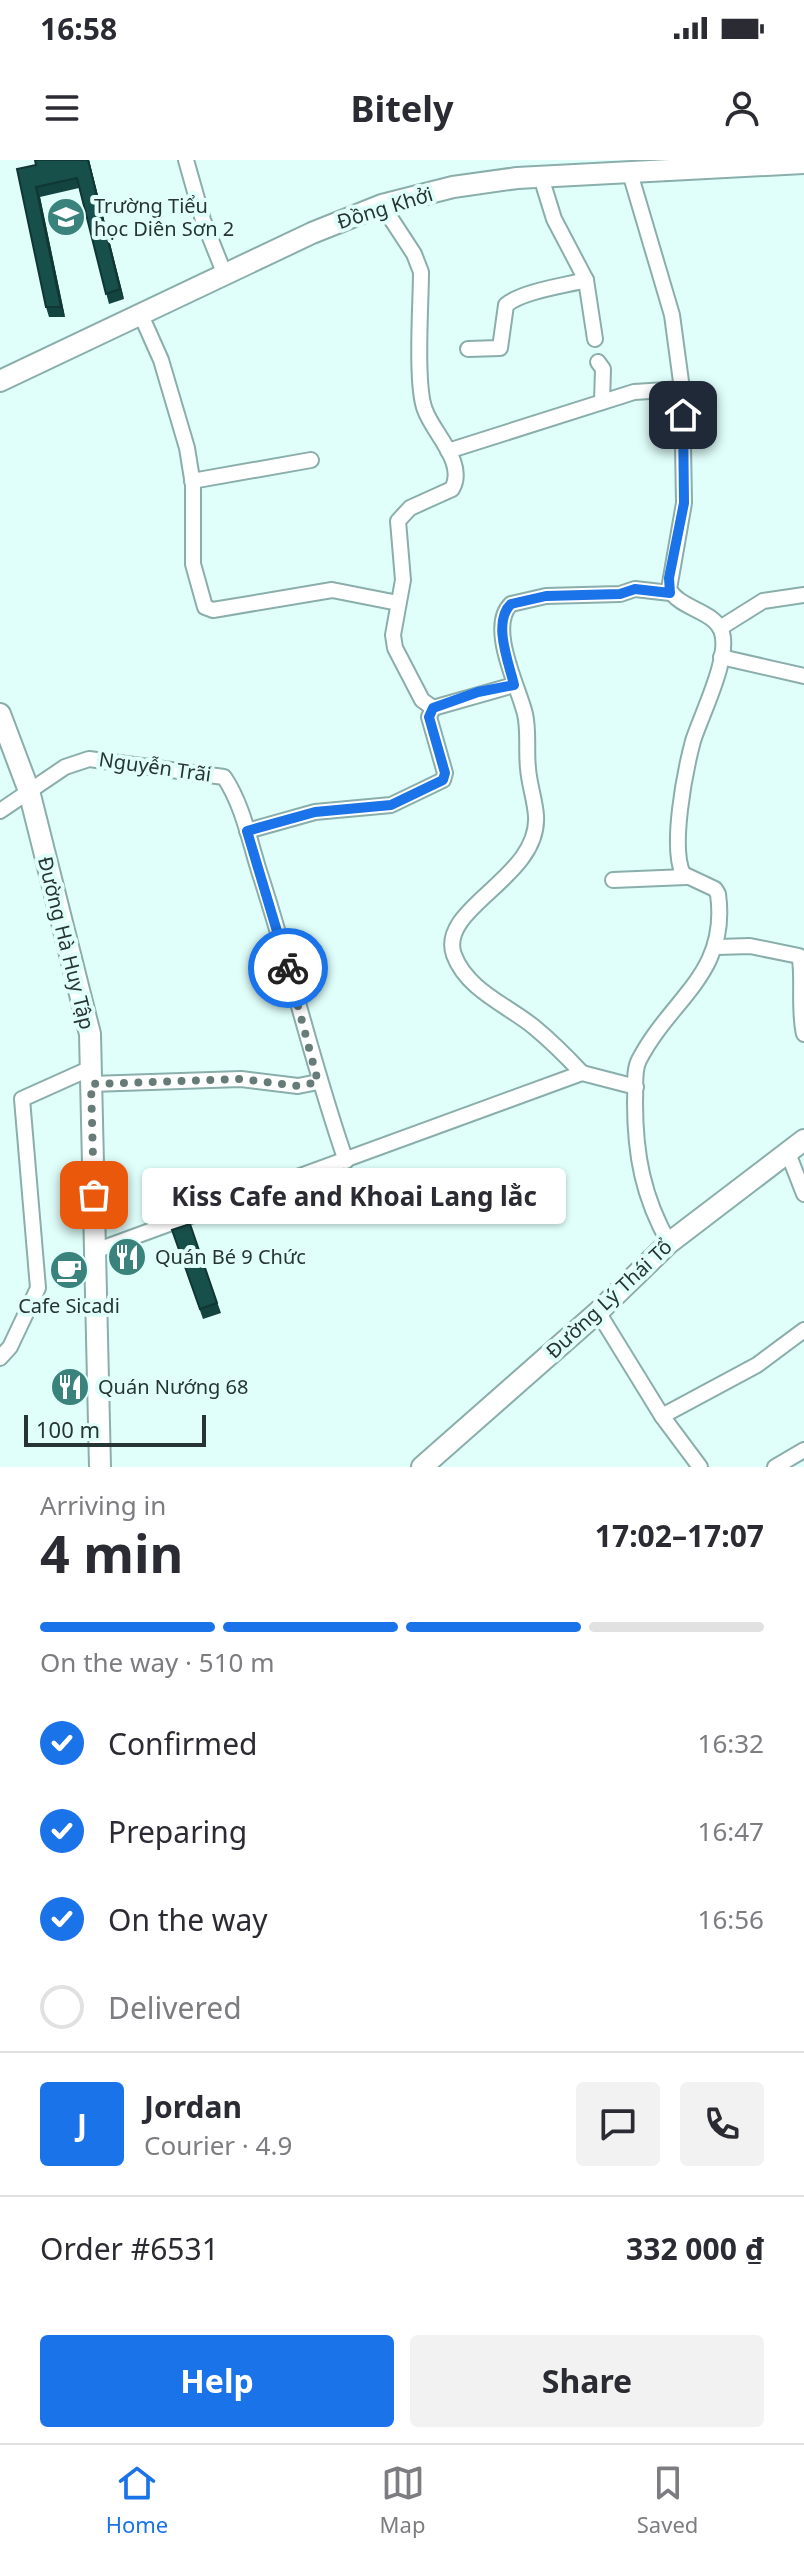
<!DOCTYPE html>
<meta charset="utf-8">
<style>
:root{--surface:#fff;--page:#f2f2f3;--text:#2b2b33;--muted:#7c7c81;--line:#e1e1e2;--accent:#1a73e8}
body{margin:0;font-family:"Noto Sans",sans-serif;background:var(--page);color:var(--text);height:100vh;display:flex;flex-direction:column;font-size:30px;white-space:nowrap}
*{box-sizing:border-box;margin:0}
p{font-size:26px;color:var(--muted)}
.icon{flex:none;width:44px;height:44px;fill:none;stroke:currentColor;stroke-width:2;stroke-linecap:round;stroke-linejoin:round}
.map{position:relative;height:1307px;overflow:hidden}
.drawer{display:flex;flex-direction:column;background:var(--surface);flex:1}
.drawer>*{flex:none}
.scale{position:absolute;left:24px;bottom:20px;width:182px;box-sizing:border-box;padding-left:8px;border:4px solid #263533;border-top:0;font-size:22px;line-height:28px;white-space:nowrap;color:#263533;-webkit-text-stroke:6px #e0fffb;paint-order:stroke}
.pin{position:absolute;display:grid;place-items:center;width:68px;height:68px;color:#fff;margin:-34px;border-radius:16px;box-shadow:0 4px 12px #0006}
.courier{position:absolute;display:grid;place-items:center;width:80px;height:80px;margin:-40px;border:6px solid #1a73e8;border-radius:50%;background:#fff;color:#222;box-shadow:0 2px 10px #0007}
.bubble{position:absolute;height:56px;border-radius:8px;background:var(--surface);box-shadow:0 2px 6px #0004;font-size:26px;font-weight:700;line-height:56px;text-align:center}
.head em{font-style:normal;font-weight:700}
.head div{display:flex;flex-direction:column-reverse}
.head{display:flex;align-items:center;justify-content:space-between;height:136px;padding:0 40px}
h1{font-size:52px;font-weight:700;line-height:60px}
.bar{display:grid;grid-template-columns:repeat(4,1fr);gap:12px 8px;align-content:center;height:96px;padding:0 40px}
.bar i{height:10px;border-radius:6px;background:var(--line)}
.bar .selected{background:var(--accent)}
.bar p{grid-column:span 4}
.line{display:flex;align-items:center;gap:20px;padding:0 40px;border-top:2px solid var(--line)}
.line div{flex:1}
.round{display:grid;place-items:center;flex:none;width:84px;height:84px;border-radius:8px;background:var(--page)}
ol{padding:0 40px;list-style:none}
li{display:flex;align-items:center;gap:24px;height:88px}
li p{margin-inline-start:auto}
li .icon{padding:8px;border-radius:50%;background:var(--accent);color:#fff;stroke-width:4}
li:last-child{color:var(--muted)}
li i{width:44px;height:44px;border:4px solid var(--line);border-radius:50%}
.button{display:flex;gap:16px;margin-top:auto;padding:16px 40px}
.button a{flex:1;height:92px;border-radius:8px;background:var(--accent);color:#fff;font-size:32px;font-weight:700;line-height:92px;text-align:center}
.button a+a{background:var(--page);color:var(--text)}
.status{display:flex;justify-content:space-between;align-items:center;height:56px;padding:0 40px;background:var(--surface);direction:ltr}
.status svg{height:22px;fill:currentColor}
header{display:flex;justify-content:space-between;align-items:center;height:104px;padding:0 40px;background:var(--surface);font-size:36px;font-weight:700}
.dock{display:flex;justify-content:space-around;align-items:center;height:112px;border-top:2px solid var(--line);background:var(--surface);font-size:22px;color:var(--muted)}
.dock a{display:grid;justify-items:center;gap:4px}
.dock .selected{color:var(--accent)}
.map>svg:first-child{display:block}
</style>
<div class="status"><b>16:58</b><svg viewBox="0 0 49 12"><path d="M0 12V9h3v3zM5 12V6h3v6zM10 12V3h3v9zM15 12V0h3v12zM26 1h20v11H26zM47 4h2v5h-2z"/></svg></div>
<header><svg class="icon" aria-label="menu" viewBox="0 0 24 24"><path d="M4 6h16M4 12h16M4 18h16"/></svg>Bitely<svg class="icon" aria-label="person" viewBox="0 0 24 24"><circle cx="12" cy="8" r="4"/><path d="M4 21q1-7 8-7t8 7"/></svg></header>
<div class="map">
<svg width="804" height="1307" viewBox="0 0 804 1307">
<rect width="100%" height="100%" fill="#e0fffb"/>
<g fill="none" stroke-linecap="round" stroke-linejoin="round">
<defs>
<g id="street">
<polyline points="186,0 203,60 225,115"/>
<path d="M630,13l42,142 10,74 2,114 -15,86c11,20 43,21 52,41 11,25 -20,85 -28,111 -8,30 -23,106 -10,133l32,15 3,5c11,80 -47,104 -79,166 -6,12 -3,28 -4,42 0,53 8,95 34,141"/>
<polyline points="541,17 554,59 586,120 595,179"/>
<path d="M382,45l32,49 7,18c0,30 -6,114 4,138 8,23 42,53 27,79l-42,19 -12,13 5,59 -10,55 2,13 27,52 11,8 81,-23"/>
<polyline points="141,155 161,200 187,288 193,325 193,404 205,447 213,450 332,430 398,443"/>
<path d="M468,189l32,-1 6,-43c17,-14 57,-19 80,-25"/>
<polyline points="598,202 603,209 602,242"/>
<polyline points="448,291 634,232 682,229"/>
<polyline points="192,321 311,300"/>
<polyline points="720,468 763,441 804,435"/>
<polyline points="721,497 804,516"/>
<path d="M0,651l65,-44 24,-8 135,18c19,28 26,66 36,97 31,95 53,193 86,287"/>
<polyline points="247,671 315,652 391,645 443,620 445,613 429,557 433,548"/>
<polyline points="613,720 686,717"/>
<path d="M717,787l33,-1 49,10c5,15 -1,54 5,78"/>
<path d="M582,913c-15,-16 -31,-32 -48,-46 -27,-22 -67,-37 -80,-72 -17,-47 86,-77 82,-139 -1,-16 -7,-32 -8,-48 -2,-17 1,-37 -3,-54 -6,-26 -38,-87 -14,-110l35,-8 74,-2 15,-5 35,4"/>
<polyline points="91,924 241,919 298,926 318,922"/>
<polyline points="788,993 804,1034"/>
<polyline points="95,1091 582,913 636,927"/>
<polyline points="598,1152 662,1256 757,1205 804,1170"/>
<polyline points="0,1198 10,1187 38,1128 22,939 91,908"/>
<polyline points="662,1256 700,1307"/>
<polyline points="775,1307 804,1290"/>
</g>
<g id="secondary">
<polyline points="0,221 312,73 382,45 453,27 517,18 804,3"/>
<polyline points="0,554 29,631 90,874 100,1307"/>
<polyline points="422,1307 598,1152 669,1083 804,980"/>
</g>
</defs>
<!-- street casing -->
<use href="#street" stroke="#8aaeab" stroke-width="18"/>
<!-- secondary casing -->
<use href="#secondary" stroke="#8aaeab" stroke-width="24"/>
<!-- street -->
<use href="#street" stroke="#fff" stroke-width="14"/>
<!-- secondary -->
<use href="#secondary" stroke="#fff" stroke-width="20"/>
</g>
<!-- wall -->
<g fill="#144440">
<polygon points="89,0 124,139 109,144 79,28 40,37 65,157 49,157 46,147 17,9"/>
<polygon points="190,1064 221,1153 203,1159 172,1070"/>
</g>
<!-- shaded-wall -->
<g fill="#103734">
<polygon points="88,0 89,0 124,139 120,129"/>
<polygon points="36,27 40,37 65,157 61,147"/>
</g>
<!-- building -->
<g fill="#174f4b" stroke="#103734" stroke-width="2">
<polygon points="35,0 88,0 120,129 106,134 77,18 36,27 61,147 46,147 17,9 36,5"/>
<polygon points="190,1064 217,1143 200,1149 172,1070"/>
</g>
<g fill="none" stroke-linecap="round" stroke-linejoin="round">
<!-- done -->
<polyline stroke="#677c79" stroke-width="8" stroke-dasharray="0 14.4" points="94,1035 91,924 241,919 298,926 318,922 288,808"/>
<!-- route -->
<path stroke="#1a73e8" stroke-width="10" d="M288,808l-41,-137 68,-19 76,-7 52,-25 2,-7 -16,-56 4,-9 45,-16 36,-7c-5,-22 -22,-63 -3,-81l35,-8 74,-2 15,-5 35,4 -1,-15 15,-75 -1,-88"/>
</g>
<!-- icons -->
<defs>
<symbol id="school-disc" viewBox="-11 -11 22 22"><circle r="9.5" fill="#3a827c" stroke="#e0fffb"/><path d="M0-5L7-2L0 1L-7-2ZM-4 1L0 2.5L4 1V4Q0 6-4 4Z" fill="#fff"/></symbol>
<symbol id="restaurant-disc" viewBox="-11 -11 22 22"><circle r="9.5" fill="#3a827c" stroke="#e0fffb"/><path d="M-5-6h1v4h1v-4h1v4h1v-4h1v5L-1.5 .5V6h-2V.5L-5-1ZM5-6V6H3V1.5H1.5Q1.5-4 5-6Z" fill="#fff"/></symbol>
<symbol id="cafe-disc" viewBox="-11 -11 22 22"><circle r="9.5" fill="#3a827c" stroke="#e0fffb"/><path d="M-5.5-4.5H6V0H3Q3 3.5 0 3.5H-2.5Q-5.5 3.5-5.5 0ZM3-3.2v2h1.7v-2ZM-6 4.5H4V6H-6Z" fill="#fff"/></symbol>
</defs>
<g fill-rule="evenodd">
<use href="#school-disc" x="44" y="35" width="44" height="44"/>
<use href="#restaurant-disc" x="105" y="1075" width="44" height="44"/>
<use href="#cafe-disc" x="47" y="1088" width="44" height="44"/>
<use href="#restaurant-disc" x="48" y="1205" width="44" height="44"/>
</g>
<g text-anchor="middle" stroke-width="8" stroke-linejoin="round" paint-order="stroke">
<!-- poi labels -->
<g font-size="20" fill="#263533" stroke="#e0fffb" text-anchor="start">
<text x="94" y="53">Trường Tiểu<tspan x="94" dy="23">học Diên Sơn 2</tspan></text>
<text x="155" y="1104">Quán Bé 9 Chức</text>
<text x="69" y="1153" text-anchor="middle">Cafe Sicadi</text>
<text x="98" y="1234">Quán Nướng 68</text>
</g>
<!-- street labels -->
<g font-size="20" fill="#263533" stroke="#e0fffb">
<text transform="translate(385 48) rotate(-17)" y="7">Đồng Khởi</text>
<text transform="translate(155 607) rotate(8)" y="7">Nguyễn Trãi</text>
<text transform="translate(66 783) rotate(76)" y="7">Đường Hà Huy Tập</text>
<text transform="translate(609 1139) rotate(-43)" y="7">Đường Lý Thái Tổ</text>
</g>
</g>
</svg>
<div class="scale">100 m</div>
<div class="pin" style="left:94px;top:1035px;background:#ea580c"><svg class="icon" aria-label="bag" viewBox="0 0 24 24"><path d="M5 8h14l-1 12H6zM9 8a3 3 0 0 1 6 0"/></svg></div>
<div class="pin" style="left:683px;top:255px;background:#1f2937"><svg class="icon" aria-label="home" viewBox="0 0 24 24"><path d="M3 11l9-7 9 7M6 9v11h12V9"/></svg></div>
<div class="courier" style="left:288px;top:808px"><svg class="icon" aria-label="bike" viewBox="0 0 24 24"><circle cx="6" cy="16" r="4"/><circle cx="18" cy="16" r="4"/><path d="M6 16l4-8h5l3 8M10 8l3 8H6M13 5h3"/></svg></div>
<div class="bubble" style="left:142px;top:1008px;width:424px">Kiss Cafe and Khoai Lang lằc</div>
</div>
<section class="drawer">
<div class="head"><div><h1>4 min</h1><p>Arriving in</p></div><em>17:02–17:07</em></div>
<div class="bar"><i class="selected"></i><i class="selected"></i><i class="selected"></i><i></i><p>On the way · 510 m</p></div>
<ol>
<li><svg class="icon" aria-label="check" viewBox="0 0 24 24"><path d="M5 12l5 5 9-10"/></svg>Confirmed<p>16:32</p></li>
<li><svg class="icon" aria-label="check" viewBox="0 0 24 24"><path d="M5 12l5 5 9-10"/></svg>Preparing<p>16:47</p></li>
<li><svg class="icon" aria-label="check" viewBox="0 0 24 24"><path d="M5 12l5 5 9-10"/></svg>On the way<p>16:56</p></li>
<li><i></i>Delivered</li>
</ol>
<div class="line" style="height:144px"><b class="round" style="background:var(--accent);color:#fff">J</b><div><b>Jordan</b><p>Courier · 4.9</p></div><a class="round"><svg class="icon" aria-label="chat" viewBox="0 0 24 24"><path d="M4 5h16v11H9l-5 4z"/></svg></a><a class="round"><svg class="icon" aria-label="phone" viewBox="0 0 24 24"><path d="M5 4h4l2 5-3 2q2 4 5 5l2-3 5 2v4C11 20 4 13 5 4z"/></svg></a></div>
<div class="line" style="height:104px"><div>Order #6531</div><b>332 000 ₫</b></div>
<div class="button"><a>Help</a><a>Share</a></div>
</section>
<nav class="dock">
<a class="selected"><svg class="icon" aria-label="home" viewBox="0 0 24 24"><path d="M3 11l9-7 9 7M6 9v11h12V9"/></svg>Home</a>
<a><svg class="icon" aria-label="map" viewBox="0 0 24 24"><path d="M3 6l6-2 6 2 6-2v14l-6 2-6-2-6 2zM9 4v14M15 6v14"/></svg>Map</a>
<a><svg class="icon" aria-label="saved" viewBox="0 0 24 24"><path d="M7 4h10v16l-5-4-5 4z"/></svg>Saved</a>
</nav>
